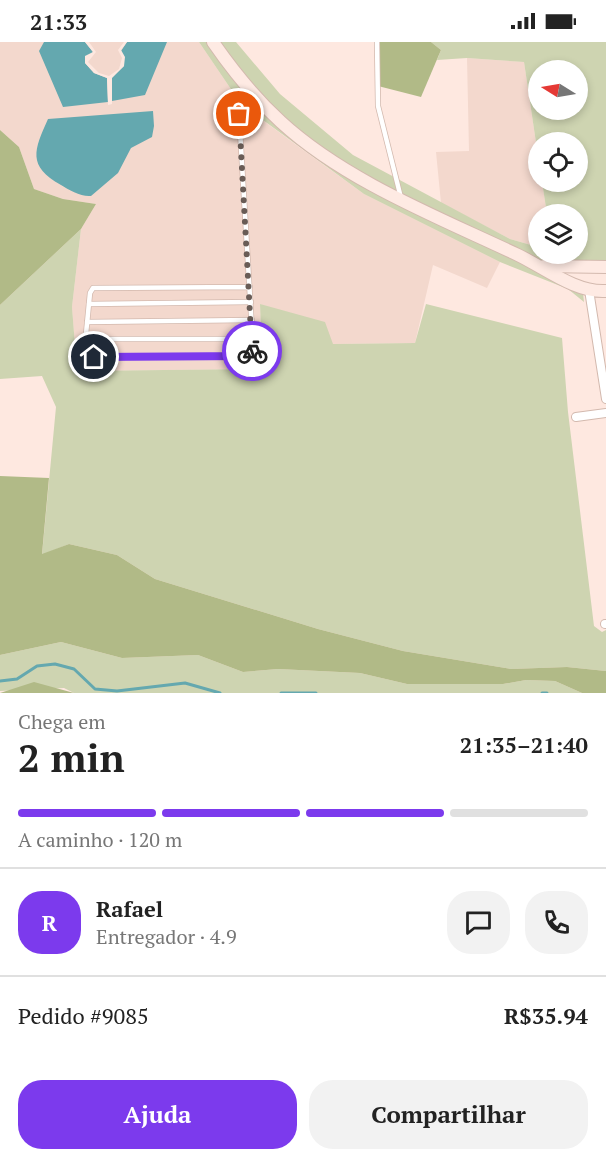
<!DOCTYPE html>
<html lang="pt">
<meta charset="utf-8">
<style>
:root{--surface:#fff;--page:#f2f2f2;--text:#222;--muted:#767676;--line:#e0e0e0;--accent:#7c3aed}
body{margin:0;font-family:"PT Serif",serif;background:var(--page);color:var(--text);height:100vh;display:flex;flex-direction:column;font-size:22px;white-space:nowrap}
*{box-sizing:border-box;margin:0}
p{font-size:20px;color:var(--muted)}
.icon{flex:none;width:33px;height:33px;fill:none;stroke:currentColor;stroke-width:2;stroke-linecap:round;stroke-linejoin:round}
.map{position:relative;height:651px;overflow:hidden}
.sheet{display:flex;flex-direction:column;background:var(--surface);flex:1}
.sheet>*{flex:none}
.needle{width:39px;rotate:281deg}
.controls{position:absolute;left:528px;top:18px;display:grid;gap:12px}
.controls a{display:grid;place-items:center;width:60px;height:60px;border-radius:50%;background:var(--surface);box-shadow:0 3px 9px #0003;font-size:30px}
.pin{position:absolute;display:grid;place-items:center;width:51px;height:51px;color:#fff;margin:-26px;border:3px solid #fff;border-radius:50%;box-shadow:0 2px 6px #0007}
.courier{position:absolute;display:grid;place-items:center;width:60px;height:60px;margin:-30px;border:4px solid #7c3aed;border-radius:50%;background:#fff;color:#222;box-shadow:0 2px 8px #0007}
.summary em{font-style:normal;font-weight:700}
.summary div{display:flex;flex-direction:column-reverse}
.summary{display:flex;align-items:center;justify-content:space-between;height:102px;padding:0 18px}
h1{font-size:39px;font-weight:700;line-height:45px}
.bar{display:grid;grid-template-columns:repeat(4,1fr);gap:9px 6px;align-content:center;height:72px;padding:0 18px}
.bar i{height:8px;border-radius:4px;background:var(--line)}
.bar .selected{background:var(--accent)}
.bar p{grid-column:span 4}
.line{display:flex;align-items:center;gap:15px;padding:0 18px;border-top:2px solid var(--line)}
.line div{flex:1}
.round{display:grid;place-items:center;flex:none;width:63px;height:63px;border-radius:24px;background:var(--page)}
.action{display:flex;gap:12px;margin-top:auto;padding:12px 18px}
.action a{flex:1;height:69px;border-radius:24px;background:var(--accent);color:#fff;font-size:24px;font-weight:700;line-height:69px;text-align:center}
.action a+a{background:var(--page);color:var(--text)}
.status{display:flex;justify-content:space-between;align-items:center;height:42px;padding:0 30px;background:var(--surface);direction:ltr}
.status svg{height:16px;fill:currentColor}
.map>svg:first-child{display:block}
</style>
<div class="status"><b>21:33</b><svg viewBox="0 0 49 12"><path d="M0 12V9h3v3zM5 12V6h3v6zM10 12V3h3v9zM15 12V0h3v12zM26 1h20v11H26zM47 4h2v5h-2z"/></svg></div>
<div class="map">
<svg width="606" height="651" viewBox="0 0 606 651">
<rect width="100%" height="100%" fill="#fee8e0"/>
<!-- built -->
<g fill="#f3d8cd">
<polygon points="0,0 199,0 241,62 299,105 364,152 500,220 487,246 433,223 415,301 332,302 260,262 262,316 252,327 77,329 72,265 81,187 96,162 63,157 34,147 19,105 0,88"/>
<polygon points="467,16 524,20 538,114 538,140 542,140 547,172 538,172 538,205 510,197 441,161 436,110 469,109"/>
</g>
<!-- green -->
<g fill="#ced4b1" fill-rule="evenodd">
<polygon points="199,0 209,0 300,100 583,251 584,260 568,247 500,220 364,152 241,62"/>
<path d="M216,0h20l44,52 73,61 157,84 28,8v7h40v-40h-31l-5,-32h36v-40h-40v14l-14,-94 -57,-4 -30,2 4,-10 -10,-8h175v223l-59,-1 -146,-69 -70,-38 -48,-38zM538,28h40v40h-40z"/>
<polygon points="81,187 72,265 77,329 252,327 262,316 260,262 325,280 333,302 415,301 426,262 562,296 568,370 594,584 602,590 606,588 606,629 567,625 511,627 403,609 318,587 155,537 117,513 69,502 42,513 56,365 42,334 0,337 0,263"/>
<polygon points="61,600 122,616 198,613 243,630 278,627 360,631 407,642 503,642 526,638 555,639 582,651 74,651 64,646 0,649 0,613"/>
</g>
<!-- forest -->
<g fill="#b1ba87">
<polygon points="377,0 431,0 441,8 421,55 378,44"/>
<polygon points="0,88 19,105 34,147 63,157 96,162 81,187 0,263"/>
<polygon points="0,434 49,436 42,512 69,502 117,513 155,537 318,587 403,609 511,627 567,625 606,629 606,651 582,651 555,639 526,638 503,642 407,642 360,631 278,627 243,630 198,613 122,616 61,600 0,613"/>
<polygon points="34,640 74,651 0,651"/>
</g>
<!-- water -->
<g fill="#64a8af">
<polygon points="44,0 85,0 93,10 85,21 94,31 107,36 108,60 63,65 39,9"/>
<polygon points="127,0 167,0 145,53 112,59 112,35 124,24 121,9"/>
<path d="M153,69l1,15 -2,11 -21,11 -13,25 -27,23c-10,1 -22,-6 -30,-11 -34,-19 -27,-35 -13,-66z"/>
</g>
<!-- pier -->
<polygon fill="#fee8e0" points="85,0 89,0 96,10 88,20 99,31 109,34 119,27 122,16 118,8 124,0 127,0 121,8 125,15 124,24 112,36 112,62 108,63 107,36 94,31 85,21 85,14 93,10"/>
<g fill="none" stroke-linecap="round" stroke-linejoin="round">
<!-- stream -->
<g stroke="#64a8af" stroke-width="3">
<polyline points="0,639 17,637 37,624 55,622 74,627 95,647 117,649 185,641 220,651"/>
<polyline points="281,651 316,651"/>
<polyline points="542,651 547,651"/>
</g>
<defs>
<g id="service">
<polyline points="377,0 378,64 401,156"/>
<polyline points="248,48 239,72 253,305 252,311 248,314 94,315 85,302 90,251 93,246 250,245"/>
<polyline points="89,262 251,260"/>
<polyline points="87,280 252,278"/>
<polyline points="85,297 253,297"/>
</g>
<g id="minor">
<polyline points="589,248 606,357"/>
<polyline points="576,375 606,371"/>
<polyline points="605,582 606,582"/>
</g>
<g id="secondary">
<path d="M213,0c20,29 42,56 68,80 64,59 159,96 237,133 27,13 58,38 88,36"/>
<polyline points="544,224 606,225"/>
</g>
</defs>
<!-- service casing -->
<use href="#service" stroke="#d3b9ae" stroke-width="6"/>
<!-- minor casing -->
<use href="#minor" stroke="#d3b9ae" stroke-width="10"/>
<!-- secondary casing -->
<use href="#secondary" stroke="#d3b9ae" stroke-width="14"/>
<!-- service -->
<use href="#service" stroke="#fff" stroke-width="4.5"/>
<!-- minor -->
<use href="#minor" stroke="#fff" stroke-width="8"/>
<!-- secondary -->
<use href="#secondary" stroke="#feeae3" stroke-width="12"/>
</g>
<g fill="none" stroke-linecap="round" stroke-linejoin="round">
<!-- done -->
<polyline stroke="#695c56" stroke-width="6" stroke-dasharray="0 10.8" points="239,72 252,309"/>
<!-- route -->
<polyline stroke="#7c3aed" stroke-width="8" points="94,315 248,314 252,309"/>
</g>
</svg>
<div class="controls">
<a><svg class="needle" viewBox="-14 -14 28 28"><path d="M0-13l5 13h-10z" fill="#e53935"/><path d="M0 13l5-13h-10z" fill="#767676"/></svg></a>
<a><svg class="icon" aria-label="locate" viewBox="0 0 24 24"><circle cx="12" cy="12" r="6"/><path d="M12 2v4M12 18v4M2 12h4M18 12h4"/></svg></a>
<a><svg class="icon" aria-label="layers" viewBox="0 0 24 24"><path d="M12 4l9 5-9 5-9-5zM3 14l9 5 9-5"/></svg></a>
</div>
<div class="pin" style="left:239px;top:72px;background:#ea580c"><svg class="icon" aria-label="bag" viewBox="0 0 24 24"><path d="M5 8h14l-1 12H6zM9 8a3 3 0 0 1 6 0"/></svg></div>
<div class="pin" style="left:94px;top:315px;background:#1f2937"><svg class="icon" aria-label="home" viewBox="0 0 24 24"><path d="M3 11l9-7 9 7M6 9v11h12V9"/></svg></div>
<div class="courier" style="left:252px;top:309px"><svg class="icon" aria-label="bike" viewBox="0 0 24 24"><circle cx="6" cy="16" r="4"/><circle cx="18" cy="16" r="4"/><path d="M6 16l4-8h5l3 8M10 8l3 8H6M13 5h3"/></svg></div>
</div>
<section class="sheet">
<div class="summary"><div><h1>2 min</h1><p>Chega em</p></div><em>21:35–21:40</em></div>
<div class="bar"><i class="selected"></i><i class="selected"></i><i class="selected"></i><i></i><p>A caminho · 120 m</p></div>
<div class="line" style="height:108px"><b class="round" style="background:var(--accent);color:#fff">R</b><div><b>Rafael</b><p>Entregador · 4.9</p></div><a class="round"><svg class="icon" aria-label="chat" viewBox="0 0 24 24"><path d="M4 5h16v11H9l-5 4z"/></svg></a><a class="round"><svg class="icon" aria-label="phone" viewBox="0 0 24 24"><path d="M5 4h4l2 5-3 2q2 4 5 5l2-3 5 2v4C11 20 4 13 5 4z"/></svg></a></div>
<div class="line" style="height:78px"><div>Pedido #9085</div><b>R$35.94</b></div>
<div class="action"><a>Ajuda</a><a>Compartilhar</a></div>
</section>
